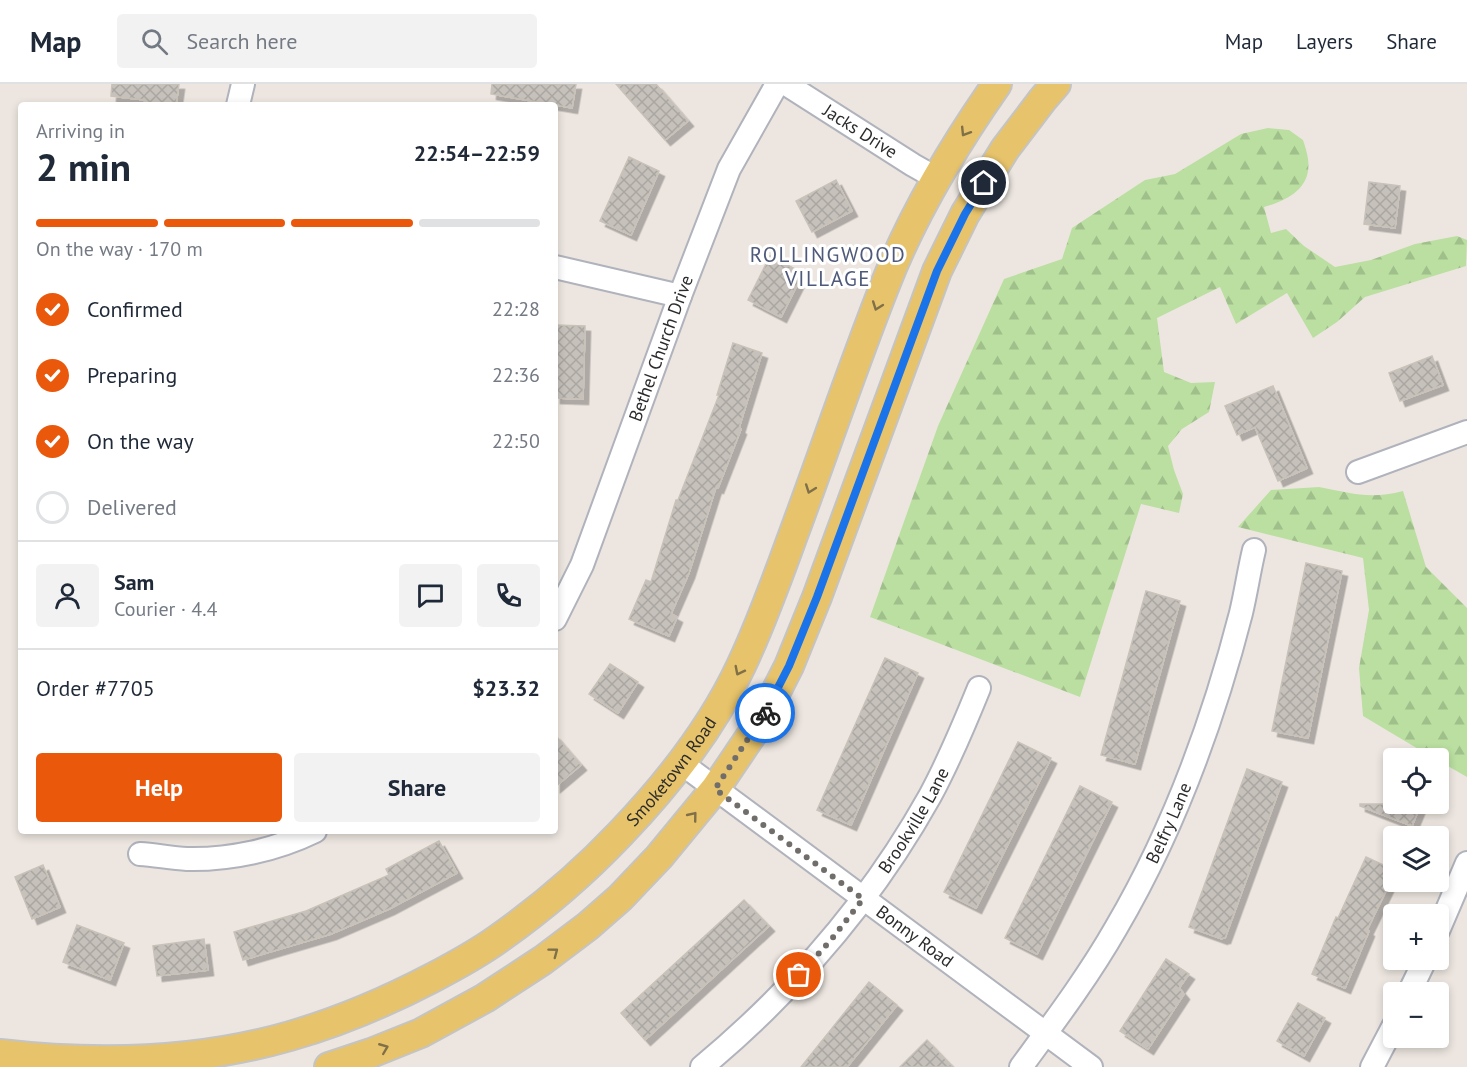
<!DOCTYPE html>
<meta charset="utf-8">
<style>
:root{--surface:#fff;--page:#f2f2f3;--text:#1f2937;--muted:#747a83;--line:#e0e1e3;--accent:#ea580c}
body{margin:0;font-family:"PT Sans",sans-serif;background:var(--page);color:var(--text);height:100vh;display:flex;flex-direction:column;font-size:22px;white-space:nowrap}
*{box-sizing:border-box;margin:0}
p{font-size:20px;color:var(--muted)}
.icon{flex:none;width:33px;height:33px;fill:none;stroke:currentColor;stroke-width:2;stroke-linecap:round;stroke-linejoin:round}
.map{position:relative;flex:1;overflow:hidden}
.side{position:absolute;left:18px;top:18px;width:540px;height:732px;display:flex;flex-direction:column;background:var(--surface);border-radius:6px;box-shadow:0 3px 9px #0003}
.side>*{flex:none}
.fabs{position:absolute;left:1383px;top:664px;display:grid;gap:12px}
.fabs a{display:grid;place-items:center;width:66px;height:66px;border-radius:6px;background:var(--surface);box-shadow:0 3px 9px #0003;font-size:30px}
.pin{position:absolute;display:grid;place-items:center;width:51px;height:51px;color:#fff;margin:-26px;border:3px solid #fff;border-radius:50%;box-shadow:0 2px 6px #0007}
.courier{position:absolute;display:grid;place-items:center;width:60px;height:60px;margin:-30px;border:4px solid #1a73e8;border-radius:50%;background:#fff;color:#222;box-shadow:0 2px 8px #0007}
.overview em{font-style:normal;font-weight:700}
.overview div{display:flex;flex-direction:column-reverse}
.overview{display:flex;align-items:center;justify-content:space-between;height:102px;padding:0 18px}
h1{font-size:39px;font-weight:700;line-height:45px}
.bar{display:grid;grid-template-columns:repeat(4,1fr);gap:9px 6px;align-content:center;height:72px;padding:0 18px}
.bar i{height:8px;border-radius:4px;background:var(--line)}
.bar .on{background:var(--accent)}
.bar p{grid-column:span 4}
.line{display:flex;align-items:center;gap:15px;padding:0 18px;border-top:2px solid var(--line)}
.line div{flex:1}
.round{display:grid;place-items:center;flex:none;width:63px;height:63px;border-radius:6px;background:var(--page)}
ol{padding:0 18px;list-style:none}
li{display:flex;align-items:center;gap:18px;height:66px}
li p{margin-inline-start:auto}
li .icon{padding:6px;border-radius:50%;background:var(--accent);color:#fff;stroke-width:4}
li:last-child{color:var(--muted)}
li i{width:33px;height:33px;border:3px solid var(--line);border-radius:50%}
.action{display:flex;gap:12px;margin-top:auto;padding:12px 18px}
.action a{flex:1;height:69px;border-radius:6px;background:var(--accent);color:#fff;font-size:24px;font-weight:700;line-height:69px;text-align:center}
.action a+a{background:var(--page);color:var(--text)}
header{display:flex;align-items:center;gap:36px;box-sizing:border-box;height:84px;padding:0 30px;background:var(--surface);border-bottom:2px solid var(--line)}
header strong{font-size:28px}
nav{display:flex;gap:33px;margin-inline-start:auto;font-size:21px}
.search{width:420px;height:54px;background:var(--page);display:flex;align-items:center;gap:15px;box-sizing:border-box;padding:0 21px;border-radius:6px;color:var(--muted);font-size:22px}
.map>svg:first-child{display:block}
</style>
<header>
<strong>Map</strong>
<div class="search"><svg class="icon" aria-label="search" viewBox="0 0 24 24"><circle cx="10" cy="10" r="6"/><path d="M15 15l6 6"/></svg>Search here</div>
<nav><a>Map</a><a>Layers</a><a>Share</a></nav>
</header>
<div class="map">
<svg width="1467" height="983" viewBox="0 0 1467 983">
<defs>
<pattern id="forest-firs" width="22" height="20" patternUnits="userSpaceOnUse" patternTransform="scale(1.5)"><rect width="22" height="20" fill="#badfa1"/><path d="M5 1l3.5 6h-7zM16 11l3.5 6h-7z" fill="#a0c08b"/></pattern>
<pattern id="building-cross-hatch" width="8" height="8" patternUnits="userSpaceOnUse" patternTransform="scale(1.5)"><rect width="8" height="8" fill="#c6c1bb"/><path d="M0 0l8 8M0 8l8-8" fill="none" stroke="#aaa6a1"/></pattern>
<filter id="shadow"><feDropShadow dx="5.5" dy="5.5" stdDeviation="0" flood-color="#0004"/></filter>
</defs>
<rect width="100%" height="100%" fill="#ede6e0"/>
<!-- forest -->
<g fill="url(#forest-firs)">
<path d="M1268,44l21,2 14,10c2,6 4,12 5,19 4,29 -20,41 -44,48l7,26 15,-4 18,17 31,21 36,-7 44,-16 42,-8 10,4 -1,26 -101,31 -28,25 -24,16 -26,-45 -51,31 -16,-37 -63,31 7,54 27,11 24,-1 -6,30 -27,17 -14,17 6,24 9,24 -4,19 -38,-9 -61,193 -210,-80 68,-191 66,-147 58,-20 10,-31 73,-48 30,-6 66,-40z"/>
<path d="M1319,403c32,6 51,13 84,4l23,76 41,41v169l-28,-16 -1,-2h-3l-72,-43 -4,-48 10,-58 -6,-52 -125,-31 33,-37z"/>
</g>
<!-- building -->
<g fill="url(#building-cross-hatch)" stroke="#c8c2b9" stroke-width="1.5" filter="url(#shadow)">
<polygon points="112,0 179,0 176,21 144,21 145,16 111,12"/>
<polygon points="492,0 576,0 572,24 491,10"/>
<polygon points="616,0 656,0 688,37 665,56"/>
<polygon points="629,73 659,87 631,151 600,137"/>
<polygon points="836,96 852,127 812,148 796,117"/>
<polygon points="1369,98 1400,102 1395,144 1364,140"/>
<polygon points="770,172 803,189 781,233 748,216"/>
<polygon points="555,241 585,242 583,315 555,314"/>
<polygon points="733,259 762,269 739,344 741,345 718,404 716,403 689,489 671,530 677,533 669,552 629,535 646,496 651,498 676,416 678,416 719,311 717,311"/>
<polygon points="1432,272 1443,301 1400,317 1389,289"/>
<polygon points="1273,302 1307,384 1278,397 1255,343 1237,351 1225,322"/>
<polygon points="1306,479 1342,487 1308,654 1272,647"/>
<polygon points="1146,507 1180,517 1135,680 1101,671"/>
<polygon points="885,574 918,589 851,741 817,726"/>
<polygon points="610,580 638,598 618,629 589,610"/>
<polygon points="555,651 581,681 555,703"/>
<polygon points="1018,658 1051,674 976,824 944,808"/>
<polygon points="1247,685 1282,698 1225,854 1223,854 1222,855 1189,843"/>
<polygon points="1080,702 1112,718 1037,870 1005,854"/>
<polygon points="1360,720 1421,720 1412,742 1360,722"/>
<polygon points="439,757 457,789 389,825 331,850 243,876 234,848 306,827 389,791 386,785"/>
<polygon points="1366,773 1394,786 1394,790 1367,846 1369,847 1345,904 1312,890 1336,833 1338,834"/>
<polygon points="43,781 60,823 32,835 15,793"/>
<polygon points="744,816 769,842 645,956 621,929"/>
<polygon points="77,841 124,859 110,896 63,878"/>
<polygon points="204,855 208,886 157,892 153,862"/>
<polygon points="1166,875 1189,890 1179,904 1184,910 1148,965 1120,947"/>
<polygon points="869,898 897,921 847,983 801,983"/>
<polygon points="1298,919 1325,934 1304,972 1277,957"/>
<polygon points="927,956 953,983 900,983"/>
</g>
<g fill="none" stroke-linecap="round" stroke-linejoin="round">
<defs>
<g id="minor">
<path id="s1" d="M786,0l127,81 23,13"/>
<polyline points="238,21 243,0"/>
<polyline points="555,183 680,212"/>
<polyline points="1358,388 1467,348"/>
<path id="s2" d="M555,535l27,-54 98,-269 49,-127 48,-85"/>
<path id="s3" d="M681,679l410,304"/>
<path d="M140,770c15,1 31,4 47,5 43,1 89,-9 128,-28"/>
<polyline points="1438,847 1467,779"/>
<polyline points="1409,909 1425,876"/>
<path id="s4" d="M702,983c91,-76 170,-167 228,-271 19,-35 34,-71 49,-108"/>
<path id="s5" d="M1021,983c33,-45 67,-90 95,-139 57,-97 97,-206 125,-315 5,-21 8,-42 13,-63"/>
<polyline points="1372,983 1394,941"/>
</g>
<g id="major">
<path id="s6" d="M0,970c96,11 197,9 290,-18 49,-14 96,-34 142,-58 23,-12 45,-24 66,-39 44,-31 85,-66 122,-105 47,-49 92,-106 121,-168 21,-44 37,-90 54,-136 30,-81 58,-164 90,-245 28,-72 68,-138 112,-201"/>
<polyline points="329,983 371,969 421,949 485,914 543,876 588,842 620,814 659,773 715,705 761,637 789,582 817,513 937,187 965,130 1005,65 1043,15 1056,0"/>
</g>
</defs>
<!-- minor casing -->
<use href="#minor" stroke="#b0b3bc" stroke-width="26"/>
<!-- major casing -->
<use href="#major" stroke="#c4c4c4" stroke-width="32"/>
<!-- minor -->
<use href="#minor" stroke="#fff" stroke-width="22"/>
<!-- major -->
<use href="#major" stroke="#e7c36b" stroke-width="28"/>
</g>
<!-- one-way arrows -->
<defs><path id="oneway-chevron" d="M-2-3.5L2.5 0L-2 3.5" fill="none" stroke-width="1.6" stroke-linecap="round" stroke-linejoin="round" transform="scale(1.5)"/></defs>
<g stroke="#807048">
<use href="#oneway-chevron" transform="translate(965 48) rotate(122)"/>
<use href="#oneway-chevron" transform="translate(877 222) rotate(110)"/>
<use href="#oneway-chevron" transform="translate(810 405) rotate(110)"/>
<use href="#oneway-chevron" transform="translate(739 587) rotate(117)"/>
<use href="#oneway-chevron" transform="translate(693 732) rotate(-51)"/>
<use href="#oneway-chevron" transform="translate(554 868) rotate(-37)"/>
<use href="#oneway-chevron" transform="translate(384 964) rotate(-22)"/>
</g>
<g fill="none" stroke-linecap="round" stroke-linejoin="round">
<!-- done -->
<polyline stroke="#706d6b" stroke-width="6" stroke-dasharray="0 10.8" points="765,629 715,705 863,815 831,856 799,891"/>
<!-- route -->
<polyline stroke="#1a73e8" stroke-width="8" points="765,629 789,582 817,513 937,187 965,130 984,99"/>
</g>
<g text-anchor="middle" stroke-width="6" stroke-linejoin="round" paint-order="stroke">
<!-- street labels -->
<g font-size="18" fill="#2c2c2c" stroke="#fff">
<text dy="6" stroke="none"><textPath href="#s1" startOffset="88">Jacks Drive</textPath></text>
<text dy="6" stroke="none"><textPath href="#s2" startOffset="291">Bethel Church Drive</textPath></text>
<text dy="6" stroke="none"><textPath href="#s6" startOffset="765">Smoketown Road</textPath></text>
<text dy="6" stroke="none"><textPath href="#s4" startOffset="327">Brookville Lane</textPath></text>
<text dy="6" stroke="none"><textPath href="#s5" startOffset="286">Belfry Lane</textPath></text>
<text dy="6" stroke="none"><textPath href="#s3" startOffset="291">Bonny Road</textPath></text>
</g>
<!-- quarter labels -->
<g font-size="21" letter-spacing="1.5" fill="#4f5a7a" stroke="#fff">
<text x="828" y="178">ROLLINGWOOD<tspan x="828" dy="24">VILLAGE</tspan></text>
</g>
</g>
</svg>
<div class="fabs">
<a><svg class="icon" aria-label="locate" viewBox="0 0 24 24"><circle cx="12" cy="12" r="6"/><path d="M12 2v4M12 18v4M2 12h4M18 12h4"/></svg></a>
<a><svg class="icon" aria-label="layers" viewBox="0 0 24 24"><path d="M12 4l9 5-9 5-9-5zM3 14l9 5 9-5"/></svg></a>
<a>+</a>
<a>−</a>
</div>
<div class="pin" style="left:799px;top:891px;background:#ea580c"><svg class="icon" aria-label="bag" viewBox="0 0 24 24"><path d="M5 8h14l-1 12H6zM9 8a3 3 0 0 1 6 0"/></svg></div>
<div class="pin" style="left:984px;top:99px;background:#1f2937"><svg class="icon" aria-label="home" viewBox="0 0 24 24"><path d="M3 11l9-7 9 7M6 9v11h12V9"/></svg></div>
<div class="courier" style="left:765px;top:629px"><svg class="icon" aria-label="bike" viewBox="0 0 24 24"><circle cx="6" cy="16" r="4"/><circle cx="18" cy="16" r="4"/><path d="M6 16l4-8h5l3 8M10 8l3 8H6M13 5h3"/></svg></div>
<section class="side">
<div class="overview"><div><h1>2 min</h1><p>Arriving in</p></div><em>22:54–22:59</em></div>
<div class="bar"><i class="on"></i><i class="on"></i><i class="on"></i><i></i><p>On the way · 170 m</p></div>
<ol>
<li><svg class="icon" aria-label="check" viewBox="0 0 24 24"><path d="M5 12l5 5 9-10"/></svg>Confirmed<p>22:28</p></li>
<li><svg class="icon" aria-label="check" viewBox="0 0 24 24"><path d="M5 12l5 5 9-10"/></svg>Preparing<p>22:36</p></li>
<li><svg class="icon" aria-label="check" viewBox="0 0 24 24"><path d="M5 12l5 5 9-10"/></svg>On the way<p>22:50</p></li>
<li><i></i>Delivered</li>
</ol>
<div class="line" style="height:108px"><a class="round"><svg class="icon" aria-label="person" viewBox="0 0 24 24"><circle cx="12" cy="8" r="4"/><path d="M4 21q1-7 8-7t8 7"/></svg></a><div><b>Sam</b><p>Courier · 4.4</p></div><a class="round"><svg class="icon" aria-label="chat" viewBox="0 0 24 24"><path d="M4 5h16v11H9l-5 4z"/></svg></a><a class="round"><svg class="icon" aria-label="phone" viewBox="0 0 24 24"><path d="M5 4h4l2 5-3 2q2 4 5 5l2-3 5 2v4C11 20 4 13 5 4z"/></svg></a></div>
<div class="line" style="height:78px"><div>Order #7705</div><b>$23.32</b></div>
<div class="action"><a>Help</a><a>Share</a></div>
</section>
</div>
